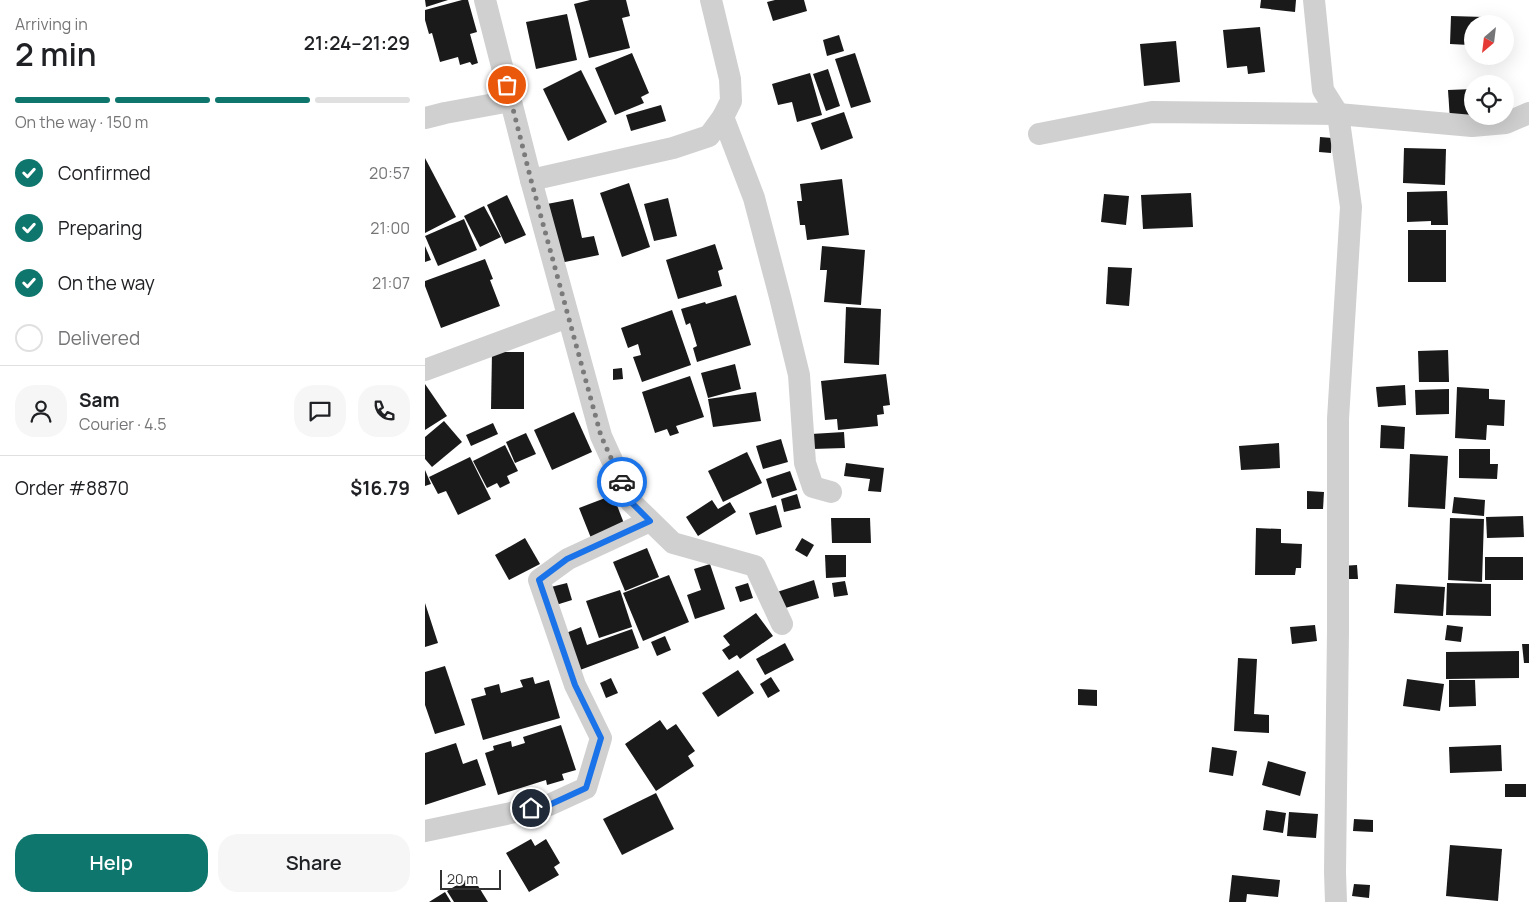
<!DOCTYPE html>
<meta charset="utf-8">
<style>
:root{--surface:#fff;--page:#f6f6f6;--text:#202124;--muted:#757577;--line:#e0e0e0;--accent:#0f766e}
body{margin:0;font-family:Manrope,sans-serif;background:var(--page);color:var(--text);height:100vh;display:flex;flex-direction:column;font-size:19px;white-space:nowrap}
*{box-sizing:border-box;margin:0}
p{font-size:16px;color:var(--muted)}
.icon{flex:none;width:28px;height:28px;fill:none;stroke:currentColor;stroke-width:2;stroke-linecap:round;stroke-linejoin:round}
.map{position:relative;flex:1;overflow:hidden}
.details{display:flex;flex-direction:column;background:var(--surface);width:425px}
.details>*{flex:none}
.needle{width:32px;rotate:208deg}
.fabs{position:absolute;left:1039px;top:15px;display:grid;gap:10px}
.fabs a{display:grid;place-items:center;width:50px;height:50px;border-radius:50%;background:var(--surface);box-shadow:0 5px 20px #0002;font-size:25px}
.scale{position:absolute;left:15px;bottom:12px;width:61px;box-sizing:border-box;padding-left:5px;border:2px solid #333;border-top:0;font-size:14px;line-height:18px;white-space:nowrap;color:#333;-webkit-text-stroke:4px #fff;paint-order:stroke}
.pin{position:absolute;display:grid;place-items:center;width:42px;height:42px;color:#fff;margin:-21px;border:2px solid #fff;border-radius:50%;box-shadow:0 1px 5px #0007}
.courier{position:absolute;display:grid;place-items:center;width:50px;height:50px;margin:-25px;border:4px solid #1a73e8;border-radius:50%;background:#fff;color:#222;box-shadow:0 1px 6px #0007}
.headline em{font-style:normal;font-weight:600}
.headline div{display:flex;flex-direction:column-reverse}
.headline{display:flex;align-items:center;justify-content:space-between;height:85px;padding:0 15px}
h1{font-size:32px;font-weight:600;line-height:38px}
.bar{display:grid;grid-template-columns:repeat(4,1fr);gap:8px 5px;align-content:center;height:60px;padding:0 15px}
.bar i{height:6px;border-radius:4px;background:var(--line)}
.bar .selected{background:var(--accent)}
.bar p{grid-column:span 4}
.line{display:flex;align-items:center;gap:12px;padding:0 15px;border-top:1px solid var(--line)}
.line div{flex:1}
.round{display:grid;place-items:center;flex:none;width:52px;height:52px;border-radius:20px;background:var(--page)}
ol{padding:0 15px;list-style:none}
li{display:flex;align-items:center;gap:15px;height:55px}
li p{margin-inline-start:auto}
li .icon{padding:5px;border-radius:50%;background:var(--accent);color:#fff;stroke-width:4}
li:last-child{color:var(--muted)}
li i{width:28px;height:28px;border:2px solid var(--line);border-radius:50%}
.button{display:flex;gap:10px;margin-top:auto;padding:10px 15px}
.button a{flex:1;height:58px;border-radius:20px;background:var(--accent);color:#fff;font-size:20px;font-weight:600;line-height:58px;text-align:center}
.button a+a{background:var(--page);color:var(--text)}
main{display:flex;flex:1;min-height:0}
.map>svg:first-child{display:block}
</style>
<main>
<section class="details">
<div class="headline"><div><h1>2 min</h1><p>Arriving in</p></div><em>21:24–21:29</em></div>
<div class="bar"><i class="selected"></i><i class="selected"></i><i class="selected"></i><i></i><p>On the way · 150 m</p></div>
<ol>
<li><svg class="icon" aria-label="check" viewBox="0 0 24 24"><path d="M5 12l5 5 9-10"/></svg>Confirmed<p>20:57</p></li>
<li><svg class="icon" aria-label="check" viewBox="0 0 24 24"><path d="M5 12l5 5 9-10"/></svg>Preparing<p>21:00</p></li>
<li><svg class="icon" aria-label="check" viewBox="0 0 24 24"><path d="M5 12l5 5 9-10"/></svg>On the way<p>21:07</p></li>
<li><i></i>Delivered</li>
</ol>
<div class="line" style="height:90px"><a class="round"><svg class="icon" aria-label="person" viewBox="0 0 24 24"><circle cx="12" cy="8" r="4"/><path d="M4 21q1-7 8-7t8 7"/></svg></a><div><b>Sam</b><p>Courier · 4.5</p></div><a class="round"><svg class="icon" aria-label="chat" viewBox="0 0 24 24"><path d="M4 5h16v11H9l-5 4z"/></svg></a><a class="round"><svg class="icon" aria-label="phone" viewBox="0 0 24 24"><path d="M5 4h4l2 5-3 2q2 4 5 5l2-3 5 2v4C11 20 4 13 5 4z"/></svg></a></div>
<div class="line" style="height:65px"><div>Order #8870</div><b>$16.79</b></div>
<div class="button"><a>Help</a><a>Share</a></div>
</section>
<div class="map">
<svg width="1104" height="902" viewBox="0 0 1104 902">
<rect width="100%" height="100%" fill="#fff"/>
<!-- building -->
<g fill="#1a1a1a">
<polygon points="0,0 23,0 1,7"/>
<polygon points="37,0 43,0 52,32 45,34 53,63 47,65 45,62 35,65 33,57 15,62 7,33 4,34 0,20 0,10"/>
<polygon points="165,0 201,0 205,16 197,18 205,48 164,58 149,4"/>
<polygon points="350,0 379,0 382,11 348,21 342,2"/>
<polygon points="836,0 871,0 870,12 835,8"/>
<polygon points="142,14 152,60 111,69 101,22"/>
<polygon points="1026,16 1059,17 1059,24 1048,24 1048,31 1045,31 1044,45 1025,44"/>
<polygon points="835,27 840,72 823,74 822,66 802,68 798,30"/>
<polygon points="414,35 419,51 402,56 398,40"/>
<polygon points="751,41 755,82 719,86 715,44"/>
<polygon points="207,53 224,93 216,97 219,103 190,115 170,68"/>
<polygon points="430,53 446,102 426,108 410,59"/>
<polygon points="403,69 415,106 401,111 388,74"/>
<polygon points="156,70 182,122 143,141 118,89"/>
<polygon points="385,73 397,115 372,122 367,102 353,105 347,84"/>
<polygon points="1048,89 1048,116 1025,120 1023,90"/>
<polygon points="236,105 241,121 206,131 201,115"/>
<polygon points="419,112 428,138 396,150 386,123"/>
<polygon points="895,137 907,138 906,153 894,152"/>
<polygon points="979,148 1021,149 1020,185 978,183"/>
<polygon points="0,158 31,217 0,233"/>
<polygon points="417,179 424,235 382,240 380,225 375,225 372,201 377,201 375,184"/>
<polygon points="204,183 225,247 197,257 175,193"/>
<polygon points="1022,191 1023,225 1006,225 1006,221 982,222 982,192"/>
<polygon points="766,193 768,227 718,229 716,195"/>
<polygon points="679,194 704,196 701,225 676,222"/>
<polygon points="82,195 101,235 80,244 62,205"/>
<polygon points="243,198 252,236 229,241 219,204"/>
<polygon points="148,199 157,238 169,236 174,255 135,263 122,204"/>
<polygon points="59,206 76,237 55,247 39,216"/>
<polygon points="39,219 52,250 13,266 0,236"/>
<rect x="983" y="230" width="38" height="52"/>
<polygon points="290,244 298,269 293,271 297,286 253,299 241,260"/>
<polygon points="0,246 6,260 0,262"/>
<polygon points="397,246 440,250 436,305 399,302 402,270 395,270"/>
<polygon points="60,259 68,279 65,280 75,306 16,328 0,286 0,281"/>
<polygon points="683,267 707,268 704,306 681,304"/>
<polygon points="311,295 326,345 272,362 268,348 272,346 265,323 261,325 256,309 280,302 281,304"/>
<polygon points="421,307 456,309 454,365 419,363"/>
<polygon points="247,310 266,365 217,382 208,357 216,355 213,344 203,348 196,328"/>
<polygon points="1023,350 1024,382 994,382 993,351"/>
<polygon points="67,352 99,352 99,409 66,409"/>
<polygon points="310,364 316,389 283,398 276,373"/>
<polygon points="197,368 198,379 188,380 188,369"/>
<polygon points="461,374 465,405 458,406 459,414 452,415 453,426 413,430 412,419 400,420 396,381"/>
<polygon points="265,376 279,417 251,426 254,433 245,436 242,429 230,433 217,392"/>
<polygon points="0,384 22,416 0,430"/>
<polygon points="980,385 981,405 953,407 951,387"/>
<polygon points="1032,387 1064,389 1064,399 1080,400 1079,426 1062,425 1061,440 1030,438"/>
<polygon points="1024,389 1024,414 991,415 990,390"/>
<polygon points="331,392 336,421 288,427 283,399"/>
<polygon points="149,412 167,452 127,470 109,430"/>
<polygon points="19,421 37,442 7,467 0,459 0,437"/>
<polygon points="68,423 73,434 46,446 41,435"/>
<polygon points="956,425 980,427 979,449 955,448"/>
<polygon points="419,432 420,448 387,449 386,434"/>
<polygon points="101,433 111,454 90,463 81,442"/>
<polygon points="356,439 363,462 338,469 331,446"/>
<polygon points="854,443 855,468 816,470 814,446"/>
<polygon points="80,445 93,471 82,476 85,483 75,488 72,483 62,488 48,461"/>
<polygon points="1034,449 1065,449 1065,464 1073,464 1072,479 1034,478"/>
<polygon points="322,452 337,483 298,502 283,471"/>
<polygon points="985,454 1023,456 1020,509 983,507"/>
<polygon points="45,457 66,499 33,515 21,491 13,494 4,477"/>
<polygon points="421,463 459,468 456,492 443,491 445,479 419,476"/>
<polygon points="0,470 6,484 0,486"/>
<polygon points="365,471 372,490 347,498 341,479"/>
<polygon points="882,491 899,492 898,509 882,509"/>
<polygon points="372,494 376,508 359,512 356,499"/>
<polygon points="188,495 200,526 166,538 154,508"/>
<polygon points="1029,497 1060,500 1059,516 1027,513"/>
<polygon points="287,500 293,509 305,502 311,512 273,536 261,517"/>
<polygon points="351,505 357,527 331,535 324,513"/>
<polygon points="1098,516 1099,537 1062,538 1061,517"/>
<polygon points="406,518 445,518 446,543 407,543"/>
<polygon points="1025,518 1059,519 1057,582 1023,580"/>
<polygon points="831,528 856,529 856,543 877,544 876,568 871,568 870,575 830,575"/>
<polygon points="100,538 115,564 84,580 70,555"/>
<polygon points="377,538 389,545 382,557 370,550"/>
<polygon points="222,548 234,577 200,591 188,562"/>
<polygon points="400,555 421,555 421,577 401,578"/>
<rect x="1060" y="557" width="38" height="23"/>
<polygon points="285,564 300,609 270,619 262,595 276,590 269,569"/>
<polygon points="932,565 933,579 917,579 916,566"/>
<polygon points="244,575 264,622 218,641 198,593"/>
<polygon points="389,580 394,598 357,609 352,592"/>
<polygon points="420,581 423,595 409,597 407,583"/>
<polygon points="142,583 147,600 131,605 126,587"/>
<polygon points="323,583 328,598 315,602 310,587"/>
<polygon points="1022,583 1066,584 1066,616 1021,615"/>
<polygon points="971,584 1020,587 1018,616 969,613"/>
<polygon points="195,590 207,627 174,638 161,601"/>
<polygon points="0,603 13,643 0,647"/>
<polygon points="331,613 348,636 315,659 312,655 304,660 297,650 305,645 298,636"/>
<polygon points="890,625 892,641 867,644 865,627"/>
<polygon points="1022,625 1038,627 1036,642 1020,640"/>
<polygon points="156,627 162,645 207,629 214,648 155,670 141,633"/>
<polygon points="240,636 246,650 232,656 226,642"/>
<polygon points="360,643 369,660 340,675 331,659"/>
<polygon points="1097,644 1104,644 1104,663 1099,663"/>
<polygon points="1094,651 1094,678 1021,679 1021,652"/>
<polygon points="813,658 832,659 829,714 844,715 844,733 809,731"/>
<polygon points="20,666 40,725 10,734 0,705 0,672"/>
<polygon points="313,670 329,693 293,717 277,693"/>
<polygon points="108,677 110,684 124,680 135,718 58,740 46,699 61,695 59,688 74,684 76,693 98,687 95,680"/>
<polygon points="346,677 355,691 343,698 335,684"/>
<polygon points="186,678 193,693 181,698 175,683"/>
<polygon points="982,679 1019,684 1015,711 978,706"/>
<polygon points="1024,680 1050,680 1051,706 1024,707"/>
<polygon points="653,689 672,690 672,706 653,705"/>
<polygon points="235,720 242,730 251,724 270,751 263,756 269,766 231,791 200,744"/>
<polygon points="136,725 151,770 137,774 139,780 122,785 121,780 73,795 60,753 69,750 68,746 86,741 87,747 100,743 98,737"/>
<polygon points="31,743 38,764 52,759 61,785 0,805 0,753"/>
<polygon points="1076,745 1077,771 1025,773 1024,747"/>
<polygon points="787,747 812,751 808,776 784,772"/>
<polygon points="843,761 881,772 875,796 837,785"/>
<rect x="1080" y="784" width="21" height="13"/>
<polygon points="231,793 249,829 197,855 178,819"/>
<polygon points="841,810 861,813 858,833 838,830"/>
<polygon points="864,812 893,814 891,838 862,836"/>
<polygon points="929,819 948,820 948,832 928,831"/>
<polygon points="106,839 110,846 121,839 135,863 129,867 134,875 104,892 81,853"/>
<polygon points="1025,845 1077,849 1073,901 1021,896"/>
<polygon points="807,875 855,880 853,897 822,894 821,902 804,902"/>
<polygon points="47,876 63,902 29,902 22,891"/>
<polygon points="929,884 945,885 944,898 927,896"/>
<polygon points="20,892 26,902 4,902"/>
</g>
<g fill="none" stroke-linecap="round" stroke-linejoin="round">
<!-- street -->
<g stroke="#d0d0d0" stroke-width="22">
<polyline points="60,0 106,180 176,436 206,502 248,543 330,566 357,624"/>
<polyline points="889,0 898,90 913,114 926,207 913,419 913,631 910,872 911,902"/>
<polyline points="298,117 329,198 355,297 374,375 380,463 388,487 406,492"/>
<polyline points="0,118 20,113 86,101"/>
<polyline points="614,134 727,112 913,114 1047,126 1081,123 1104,113"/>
<polyline points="106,180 248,148 284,136 298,117 306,101 305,79 286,0"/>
<polyline points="0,370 143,317"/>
<polyline points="0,831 124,805 161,788 176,738 150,685 114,580 143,559 225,521"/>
</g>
</g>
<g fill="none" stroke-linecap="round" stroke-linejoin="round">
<!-- done -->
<polyline stroke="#7a7a7a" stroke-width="5" stroke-dasharray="0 9" points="82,85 106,180 176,436 197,482"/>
<!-- route -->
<polyline stroke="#1a73e8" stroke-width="6" points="106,808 124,805 161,788 176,738 150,685 114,580 142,559 225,521 206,502 197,482"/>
</g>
</svg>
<div class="fabs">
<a><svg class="needle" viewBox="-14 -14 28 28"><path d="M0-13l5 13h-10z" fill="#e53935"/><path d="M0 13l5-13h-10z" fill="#757577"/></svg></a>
<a><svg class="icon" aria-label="locate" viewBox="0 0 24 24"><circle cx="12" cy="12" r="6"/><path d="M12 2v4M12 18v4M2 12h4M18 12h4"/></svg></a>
</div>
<div class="scale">20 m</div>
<div class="pin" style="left:82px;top:85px;background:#ea580c"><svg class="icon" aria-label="bag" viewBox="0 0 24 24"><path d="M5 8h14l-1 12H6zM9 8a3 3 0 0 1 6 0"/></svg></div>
<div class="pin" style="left:106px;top:808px;background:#1f2937"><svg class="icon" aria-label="home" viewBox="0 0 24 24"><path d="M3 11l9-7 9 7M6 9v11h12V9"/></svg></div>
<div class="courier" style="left:197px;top:482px"><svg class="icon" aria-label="car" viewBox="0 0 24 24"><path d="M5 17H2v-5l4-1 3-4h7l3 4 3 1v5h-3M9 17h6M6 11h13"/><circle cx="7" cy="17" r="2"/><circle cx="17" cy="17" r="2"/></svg></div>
</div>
</main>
